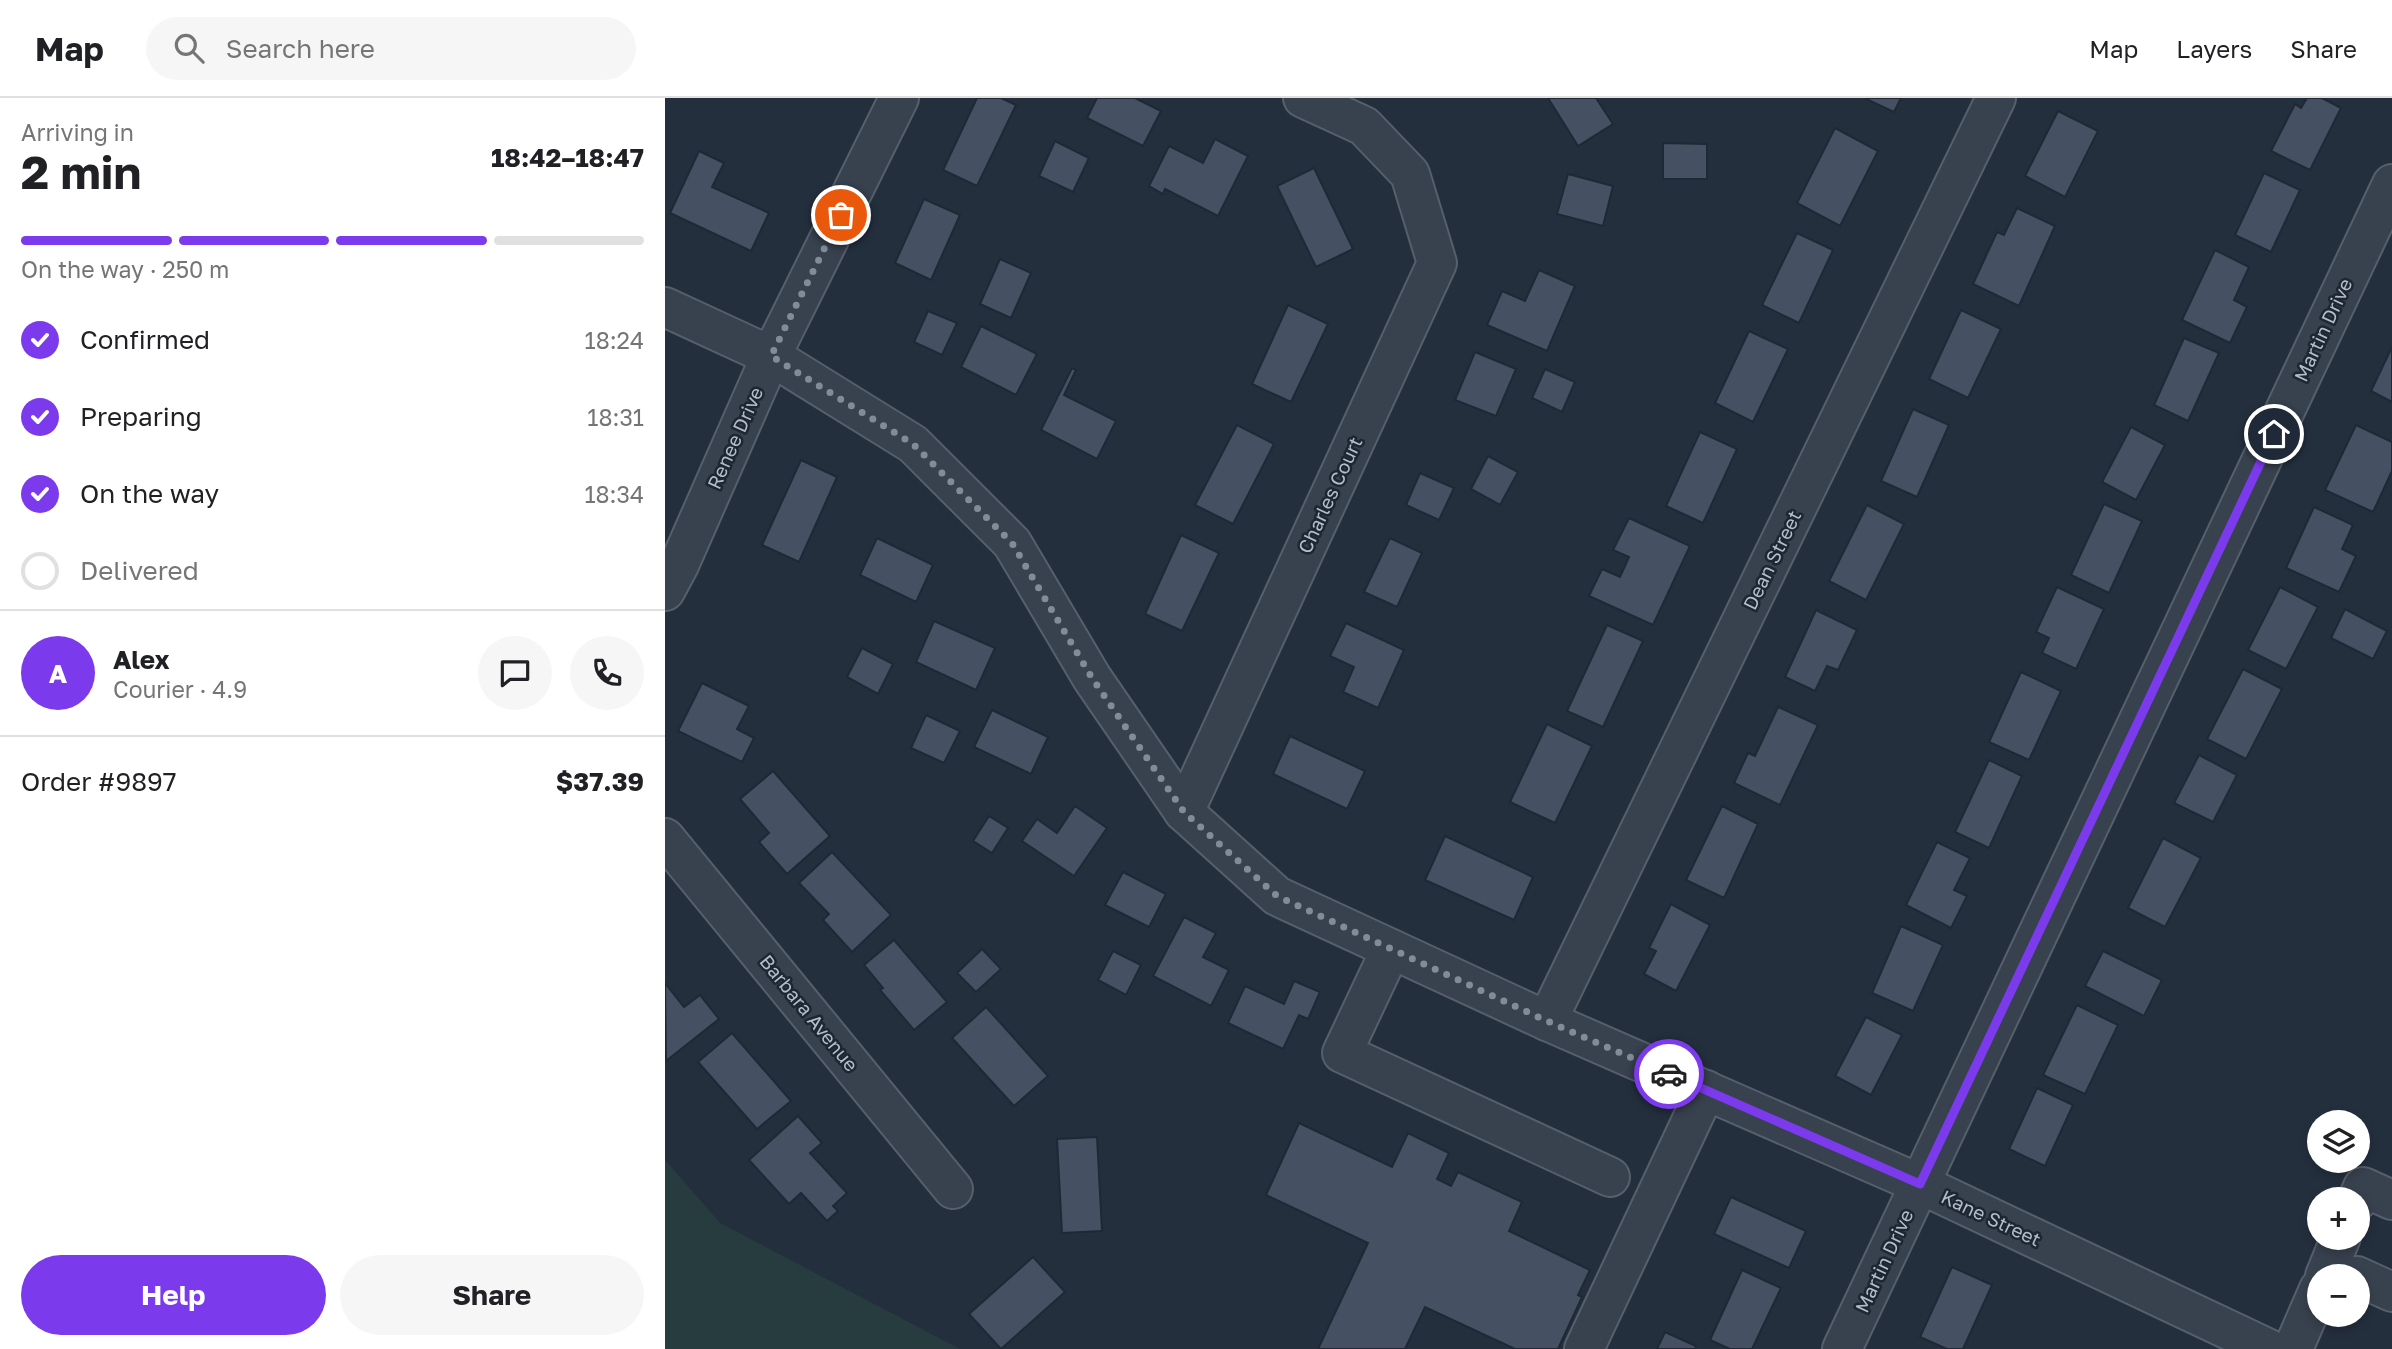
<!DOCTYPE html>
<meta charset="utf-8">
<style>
:root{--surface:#fff;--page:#f6f6f6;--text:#202124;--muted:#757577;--line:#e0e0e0;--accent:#7c3aed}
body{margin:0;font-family:"Golos Text",sans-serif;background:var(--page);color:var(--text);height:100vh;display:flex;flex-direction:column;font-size:26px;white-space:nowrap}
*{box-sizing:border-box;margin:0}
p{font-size:23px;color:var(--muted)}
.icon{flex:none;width:38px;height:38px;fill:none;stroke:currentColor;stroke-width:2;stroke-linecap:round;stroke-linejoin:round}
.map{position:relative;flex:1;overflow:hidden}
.panel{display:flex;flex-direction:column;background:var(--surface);width:665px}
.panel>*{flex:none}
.controls{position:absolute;left:1642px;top:1012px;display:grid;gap:14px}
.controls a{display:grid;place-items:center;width:63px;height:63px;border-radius:50%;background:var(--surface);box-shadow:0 4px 10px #0003;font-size:35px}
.pin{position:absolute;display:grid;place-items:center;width:60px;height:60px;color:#fff;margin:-30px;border:4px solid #fff;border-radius:50%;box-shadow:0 2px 7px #0007}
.courier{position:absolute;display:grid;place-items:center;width:70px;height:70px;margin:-35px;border:5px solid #7c3aed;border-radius:50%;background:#fff;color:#222;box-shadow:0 2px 9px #0007}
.overview em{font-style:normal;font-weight:700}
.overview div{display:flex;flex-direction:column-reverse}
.overview{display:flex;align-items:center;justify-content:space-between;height:119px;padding:0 21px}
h1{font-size:46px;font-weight:700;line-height:52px}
.bar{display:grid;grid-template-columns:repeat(4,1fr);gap:10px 7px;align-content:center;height:84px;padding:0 21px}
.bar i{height:9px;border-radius:5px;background:var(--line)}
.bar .on{background:var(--accent)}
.bar p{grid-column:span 4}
.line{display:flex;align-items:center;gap:18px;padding:0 21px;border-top:2px solid var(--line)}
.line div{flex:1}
.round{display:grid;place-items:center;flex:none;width:74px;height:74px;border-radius:37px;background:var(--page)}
ol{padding:0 21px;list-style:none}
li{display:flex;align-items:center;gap:21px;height:77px}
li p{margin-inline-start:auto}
li .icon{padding:7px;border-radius:50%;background:var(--accent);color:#fff;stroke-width:4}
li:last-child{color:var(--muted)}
li i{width:38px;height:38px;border:4px solid var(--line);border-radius:50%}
.button{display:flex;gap:14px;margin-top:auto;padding:14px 21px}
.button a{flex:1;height:80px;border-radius:42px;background:var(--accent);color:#fff;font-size:28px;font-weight:700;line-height:80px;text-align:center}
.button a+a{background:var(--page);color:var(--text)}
header{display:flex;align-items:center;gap:42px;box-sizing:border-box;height:98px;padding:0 35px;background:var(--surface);border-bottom:2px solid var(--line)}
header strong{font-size:33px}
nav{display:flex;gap:38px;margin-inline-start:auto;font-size:24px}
.search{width:490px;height:63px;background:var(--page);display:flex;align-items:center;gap:18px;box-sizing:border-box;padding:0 24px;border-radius:38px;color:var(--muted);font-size:26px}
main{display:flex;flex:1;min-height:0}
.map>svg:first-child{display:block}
</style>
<header>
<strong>Map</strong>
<div class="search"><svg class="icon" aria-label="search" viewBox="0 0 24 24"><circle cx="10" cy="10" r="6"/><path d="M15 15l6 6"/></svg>Search here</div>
<nav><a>Map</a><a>Layers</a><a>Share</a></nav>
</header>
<main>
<section class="panel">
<div class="overview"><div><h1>2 min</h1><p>Arriving in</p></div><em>18:42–18:47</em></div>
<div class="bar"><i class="on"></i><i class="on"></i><i class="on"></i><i></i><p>On the way · 250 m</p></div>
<ol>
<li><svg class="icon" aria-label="check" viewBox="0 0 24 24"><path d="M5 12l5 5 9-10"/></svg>Confirmed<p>18:24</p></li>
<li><svg class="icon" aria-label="check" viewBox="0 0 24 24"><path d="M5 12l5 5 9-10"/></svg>Preparing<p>18:31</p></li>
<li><svg class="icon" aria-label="check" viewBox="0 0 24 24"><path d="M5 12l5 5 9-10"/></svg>On the way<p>18:34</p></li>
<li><i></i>Delivered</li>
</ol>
<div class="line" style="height:126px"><b class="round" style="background:var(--accent);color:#fff">A</b><div><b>Alex</b><p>Courier · 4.9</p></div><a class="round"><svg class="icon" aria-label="chat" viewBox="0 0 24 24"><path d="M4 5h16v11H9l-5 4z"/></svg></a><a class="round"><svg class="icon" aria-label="phone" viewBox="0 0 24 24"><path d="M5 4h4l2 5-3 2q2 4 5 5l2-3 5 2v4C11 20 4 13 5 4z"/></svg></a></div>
<div class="line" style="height:91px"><div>Order #9897</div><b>$37.39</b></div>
<div class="button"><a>Help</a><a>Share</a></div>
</section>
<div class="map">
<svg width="1727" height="1251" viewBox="0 0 1727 1251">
<rect width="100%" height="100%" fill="#242f3e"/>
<!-- green -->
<polygon fill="#263c3f" points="0,1062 55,1125 295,1251 0,1251"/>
<!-- building -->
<g fill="#455162" stroke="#1f2835" stroke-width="2">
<polygon points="312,0 336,0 351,7 312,88 278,72"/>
<polygon points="432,0 470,0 496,13 478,48 422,20"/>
<polygon points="883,0 931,0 948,26 913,48"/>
<polygon points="1199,0 1236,0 1229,14"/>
<polygon points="1642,0 1657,0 1676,10 1645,72 1606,53 1630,6 1636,10"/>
<polygon points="1393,13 1433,33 1400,99 1360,78"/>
<polygon points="1170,30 1213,53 1175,128 1132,105"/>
<polygon points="550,41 583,58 553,118 500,91 498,96 484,88 504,48 538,65"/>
<polygon points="390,43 424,60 408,94 374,78"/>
<polygon points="998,45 1042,46 1042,81 998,81"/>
<polygon points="34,53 59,65 47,89 104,115 86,153 5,115"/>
<polygon points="649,70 688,151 651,169 612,88"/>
<polygon points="1599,75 1635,92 1606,154 1570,137"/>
<polygon points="903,76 948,88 938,128 892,116"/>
<polygon points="259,101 295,117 266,182 230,165"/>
<polygon points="1352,110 1390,128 1354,208 1308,186 1332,134 1339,137"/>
<polygon points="1132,135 1168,152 1134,225 1097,207"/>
<polygon points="1550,152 1584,169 1569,202 1582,209 1565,245 1517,222"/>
<polygon points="335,161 366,175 346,220 315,206"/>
<polygon points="874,172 910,188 882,253 822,227 837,193 860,203"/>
<polygon points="623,207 663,226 626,304 587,286"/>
<polygon points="1296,212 1336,231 1303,300 1264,281"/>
<polygon points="263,213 292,225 277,257 249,244"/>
<polygon points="316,228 372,256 351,297 296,269"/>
<polygon points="1084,233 1123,251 1088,324 1050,305"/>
<polygon points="1519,240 1554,255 1523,323 1489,307"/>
<polygon points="1727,249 1727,304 1706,293"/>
<polygon points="810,254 851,271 831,318 790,302"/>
<polygon points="407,270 411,272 399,297 451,323 432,361 376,332"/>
<polygon points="880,271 910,284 897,314 867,300"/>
<polygon points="1248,311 1284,327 1252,399 1216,383"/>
<polygon points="572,327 609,346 568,426 530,407"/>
<polygon points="1691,327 1727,344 1727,373 1708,414 1660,392"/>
<polygon points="1466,329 1500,347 1471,402 1437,384"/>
<polygon points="1035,334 1072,351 1038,425 1001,408"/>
<polygon points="823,358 853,374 835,407 806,391"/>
<polygon points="136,362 172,379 134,464 97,447"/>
<polygon points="755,375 789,390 774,422 741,407"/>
<polygon points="1439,406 1477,423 1444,495 1406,477"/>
<polygon points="1202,407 1239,426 1201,502 1164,483"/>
<polygon points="1649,409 1688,427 1677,451 1691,458 1674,494 1621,470"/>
<polygon points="964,420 1025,448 988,527 924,498 937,471 955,479 964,459 948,452"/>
<polygon points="516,437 554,455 517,533 480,516"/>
<polygon points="212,440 268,467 251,504 195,477"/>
<polygon points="725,440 757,455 732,509 699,494"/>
<polygon points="1392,489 1439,511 1411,571 1377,555 1384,540 1371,534"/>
<polygon points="1615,489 1653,509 1621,571 1583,552"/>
<polygon points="1680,511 1722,533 1708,561 1666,540"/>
<polygon points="1151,512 1192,532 1173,572 1162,568 1150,593 1120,579"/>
<polygon points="269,523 330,550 311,592 251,564"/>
<polygon points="681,525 739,552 713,610 678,594 689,569 665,558"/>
<polygon points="942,527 978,543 938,629 902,613"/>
<polygon points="197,550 228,566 213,596 182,579"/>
<polygon points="1578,571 1617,591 1581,661 1542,641"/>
<polygon points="1356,574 1396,593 1364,662 1324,644"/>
<polygon points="37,585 84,608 72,631 89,640 77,664 13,633"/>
<polygon points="1113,609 1153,627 1115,707 1069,685 1083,655 1090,658"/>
<polygon points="327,612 383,639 366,676 309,649"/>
<polygon points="261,617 295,633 279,665 246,650"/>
<polygon points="882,626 927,648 890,725 845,704"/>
<polygon points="625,638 700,673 682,711 608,676"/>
<polygon points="1534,657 1572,677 1548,724 1509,705"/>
<polygon points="1324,662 1357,678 1324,750 1290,734"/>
<polygon points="108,673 165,738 122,776 94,744 104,735 75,701"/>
<polygon points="410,708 442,730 409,778 357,743 372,721 392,735"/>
<polygon points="1057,708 1093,726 1059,800 1021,782"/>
<polygon points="324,718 343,730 327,755 308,743"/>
<polygon points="780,738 868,779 849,822 760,782"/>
<polygon points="1498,740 1536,760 1500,829 1463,810"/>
<polygon points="1272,744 1305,760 1289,792 1302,798 1286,830 1241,807"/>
<polygon points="167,754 226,817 187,854 158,822 164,816 134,785"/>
<polygon points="458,774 501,796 484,829 440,807"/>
<polygon points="1006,806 1045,827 1011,893 979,876 991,853 984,850"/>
<polygon points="519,819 551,835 538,859 564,872 546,908 488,878"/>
<polygon points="1236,828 1278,847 1248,913 1207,895"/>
<polygon points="229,842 282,904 249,932 215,892 218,890 199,867"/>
<polygon points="317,851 336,871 311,894 292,875"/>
<polygon points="448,853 476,867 461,897 433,882"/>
<polygon points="1438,853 1497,882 1479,918 1420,888"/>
<polygon points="629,883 655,894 643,921 634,917 618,951 563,925 580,888 619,906"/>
<polygon points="0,885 19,909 35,897 54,921 1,963"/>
<polygon points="1412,907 1453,927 1420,996 1378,977"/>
<polygon points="321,909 383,978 349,1008 287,940"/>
<polygon points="1201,919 1237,937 1206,997 1170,978"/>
<polygon points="67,935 126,1003 92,1031 33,964"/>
<polygon points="1372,990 1408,1007 1380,1068 1344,1051"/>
<polygon points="133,1018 157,1045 145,1055 182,1095 168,1108 173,1113 162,1123 136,1095 124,1106 84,1062"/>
<polygon points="634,1025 727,1069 743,1035 784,1055 772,1081 786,1088 793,1074 857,1104 844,1133 925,1172 913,1197 917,1199 893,1251 850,1251 760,1209 740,1251 653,1251 703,1145 601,1097"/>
<polygon points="432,1039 437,1133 397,1135 392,1041"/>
<polygon points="1066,1099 1141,1133 1124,1170 1049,1136"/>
<polygon points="368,1159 400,1194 336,1251 304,1216"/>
<polygon points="1287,1169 1327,1187 1298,1251 1282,1251 1255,1239"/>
<polygon points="1077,1172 1116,1190 1087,1251 1065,1251 1045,1242"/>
<polygon points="1000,1234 1031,1248 1030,1251 992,1251"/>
</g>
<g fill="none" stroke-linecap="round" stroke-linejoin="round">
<defs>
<g id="minor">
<polyline points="0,209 106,258 248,346 347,445 427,580 519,714 612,798 882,923 1255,1086 1604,1251"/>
<polyline points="0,493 14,467 106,258 234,0"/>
<polyline points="519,714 772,165 745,76 699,28 638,0"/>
<polyline points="0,740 288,1091"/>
<polyline points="726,851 677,955 945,1079"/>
<polyline points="882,923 1331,0"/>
<polyline points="1692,1103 1698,1089 1727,1102"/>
<polyline points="1660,1178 1676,1139"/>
<polyline points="1692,1178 1727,1194"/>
<polyline points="919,1251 1041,992"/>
<polyline points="1177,1251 1727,86"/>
<polyline points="1628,1251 1654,1191"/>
</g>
</defs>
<!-- minor casing -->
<use href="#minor" stroke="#565f6c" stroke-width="42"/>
<!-- minor -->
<use href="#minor" stroke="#38414e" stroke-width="38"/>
</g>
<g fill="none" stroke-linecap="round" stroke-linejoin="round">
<!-- done -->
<polyline stroke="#828b98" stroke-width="7" stroke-dasharray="0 12.6" points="176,117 106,258 248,346 347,445 427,580 519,714 612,798 882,923 1004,976"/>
<!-- route -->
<polyline stroke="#7c3aed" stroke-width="9" points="1004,976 1255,1086 1609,336"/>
</g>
<g text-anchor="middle" stroke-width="5" stroke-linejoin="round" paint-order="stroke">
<!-- street labels -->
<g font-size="19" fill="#b4bcc9" stroke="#1d2633">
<text transform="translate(1658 232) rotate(-65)" y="7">Martin Drive</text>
<text transform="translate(70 340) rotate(-66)" y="7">Renee Drive</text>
<text transform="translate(665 397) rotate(-65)" y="7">Charles Court</text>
<text transform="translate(1107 462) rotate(-64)" y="7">Dean Street</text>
<text transform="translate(144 915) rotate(51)" y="7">Barbara Avenue</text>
<text transform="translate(1326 1120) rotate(25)" y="7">Kane Street</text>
<text transform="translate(1219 1163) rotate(-65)" y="7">Martin Drive</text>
</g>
</g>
</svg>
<div class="controls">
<a><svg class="icon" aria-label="layers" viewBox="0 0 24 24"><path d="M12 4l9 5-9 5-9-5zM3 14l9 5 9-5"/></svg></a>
<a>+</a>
<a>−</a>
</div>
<div class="pin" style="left:176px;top:117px;background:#ea580c"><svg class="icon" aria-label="bag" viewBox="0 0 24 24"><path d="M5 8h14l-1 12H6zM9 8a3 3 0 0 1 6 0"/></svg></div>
<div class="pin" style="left:1609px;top:336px;background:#1f2937"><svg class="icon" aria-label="home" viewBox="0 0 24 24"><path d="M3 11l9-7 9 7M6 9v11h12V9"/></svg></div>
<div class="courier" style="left:1004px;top:976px"><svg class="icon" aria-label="car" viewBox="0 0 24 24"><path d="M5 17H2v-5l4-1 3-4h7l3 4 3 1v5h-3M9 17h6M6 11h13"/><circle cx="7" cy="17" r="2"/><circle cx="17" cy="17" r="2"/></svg></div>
</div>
</main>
